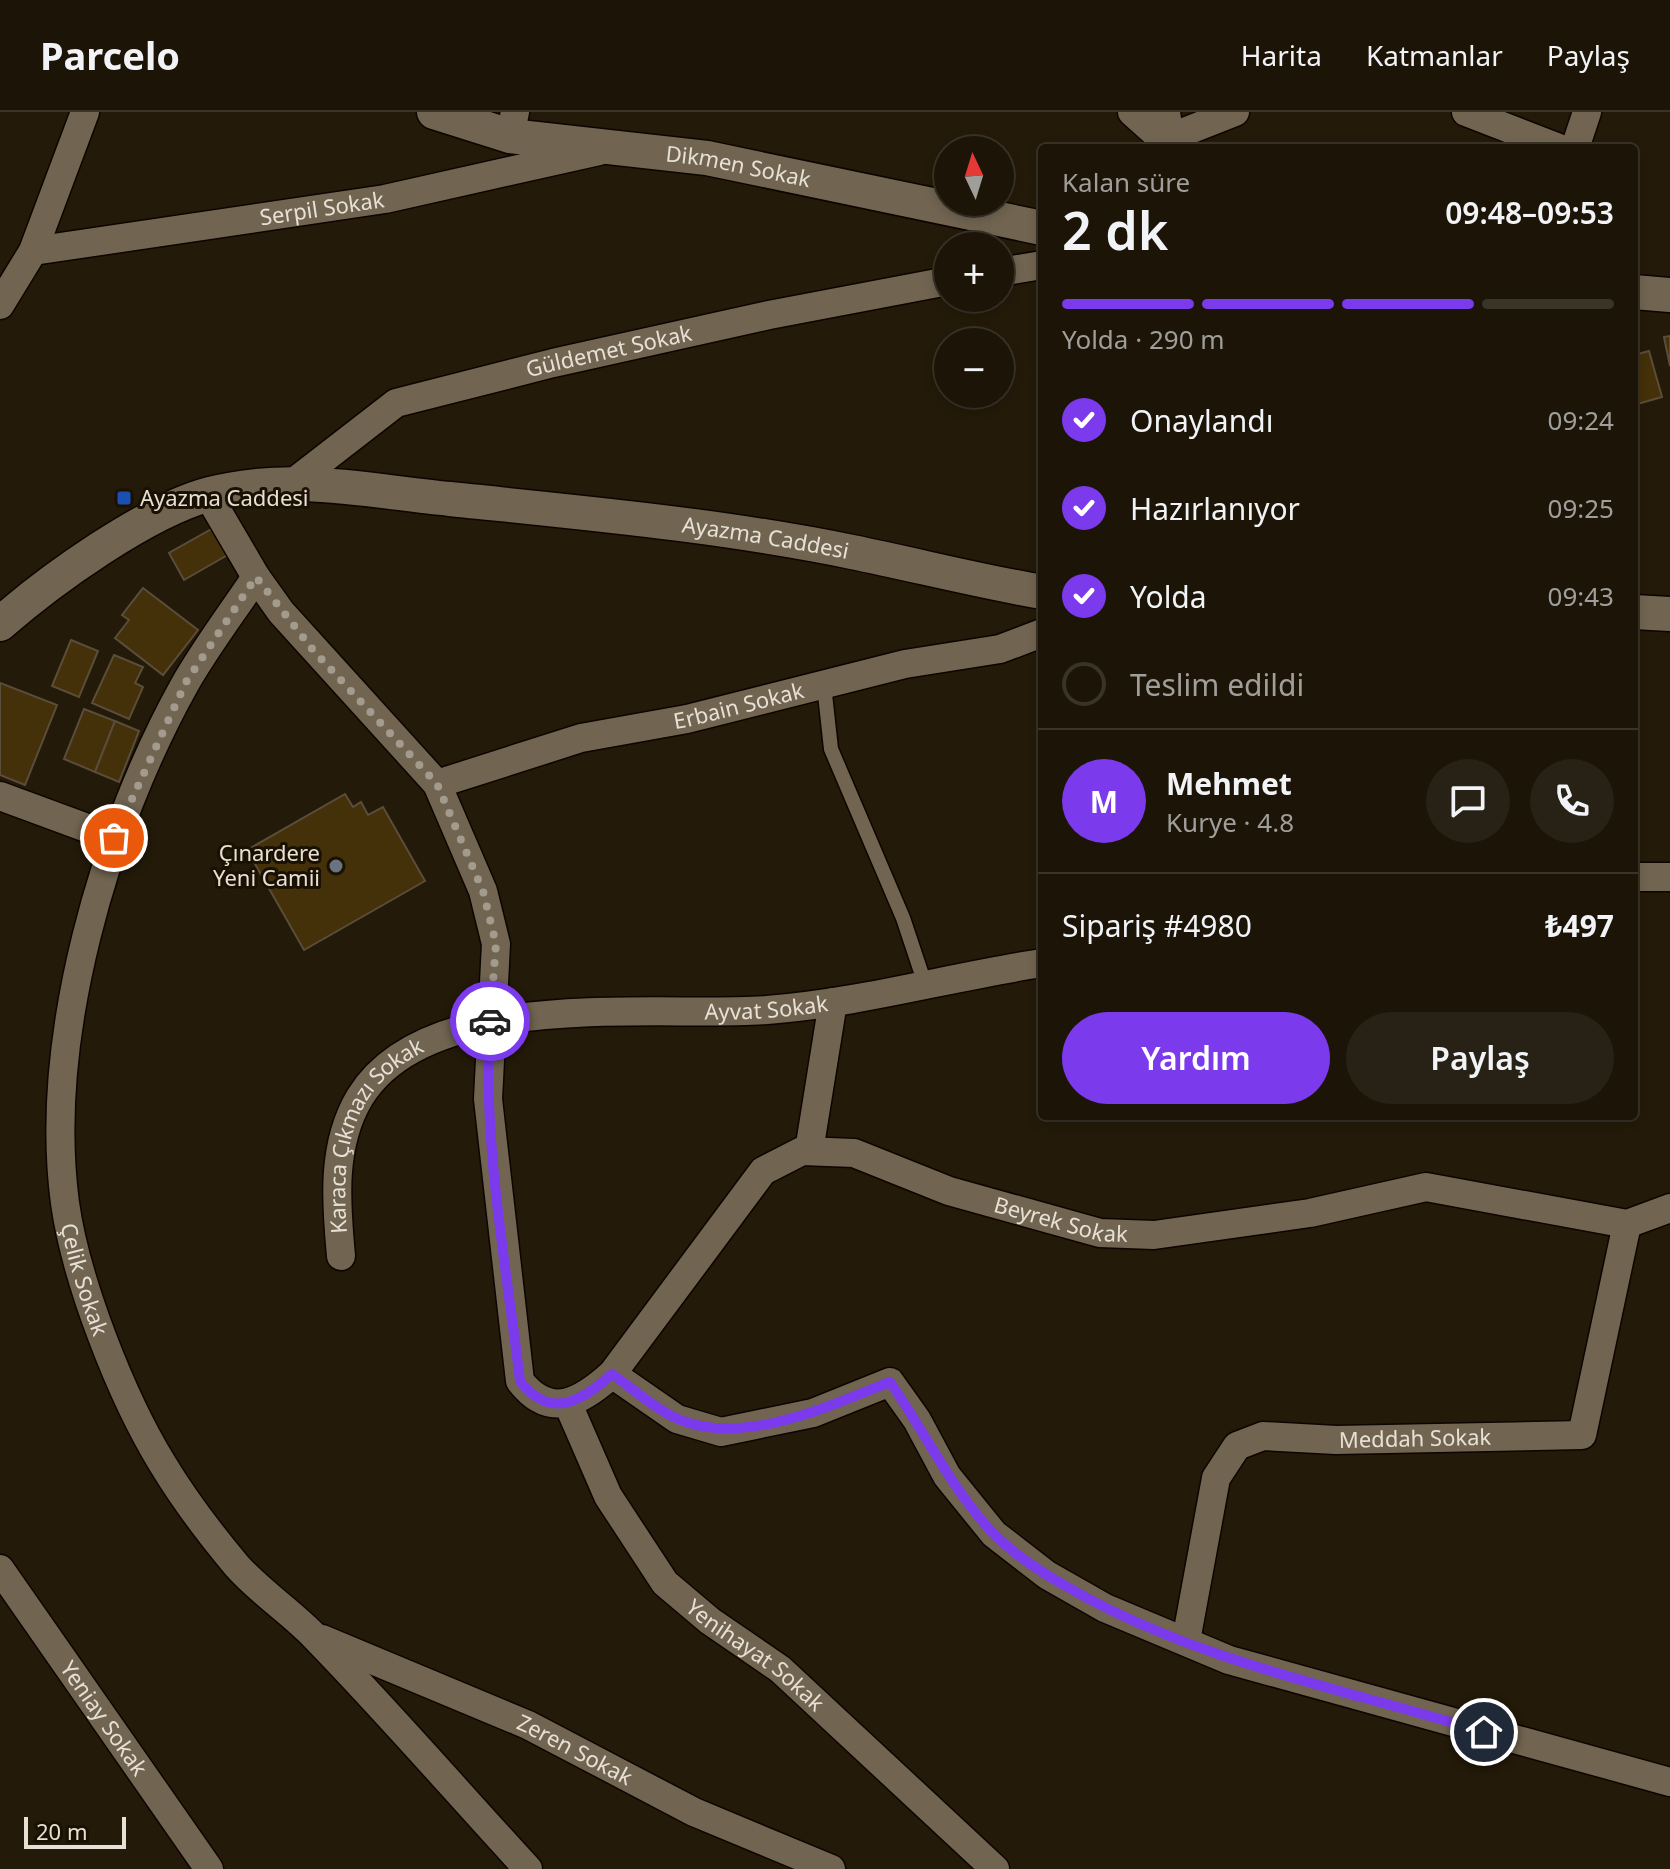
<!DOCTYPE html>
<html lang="tr">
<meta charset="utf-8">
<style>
:root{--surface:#1b1407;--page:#282115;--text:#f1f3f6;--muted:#a09e9b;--line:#393328;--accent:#7c3aed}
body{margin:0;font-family:"Noto Sans",sans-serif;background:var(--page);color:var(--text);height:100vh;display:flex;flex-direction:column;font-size:30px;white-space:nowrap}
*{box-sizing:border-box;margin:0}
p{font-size:26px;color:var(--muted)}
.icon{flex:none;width:44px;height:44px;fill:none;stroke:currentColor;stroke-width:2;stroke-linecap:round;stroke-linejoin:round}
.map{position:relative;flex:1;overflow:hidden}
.panel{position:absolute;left:1038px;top:32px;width:600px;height:976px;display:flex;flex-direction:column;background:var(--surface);border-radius:8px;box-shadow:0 4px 12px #0003,0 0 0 2px var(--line)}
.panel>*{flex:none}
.needle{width:52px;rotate:356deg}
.tools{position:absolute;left:934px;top:24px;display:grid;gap:16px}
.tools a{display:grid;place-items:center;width:80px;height:80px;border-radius:50%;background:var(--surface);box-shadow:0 4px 12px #0003,0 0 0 2px var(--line);font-size:40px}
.scale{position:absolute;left:24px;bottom:20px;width:102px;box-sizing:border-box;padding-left:8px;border:4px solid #e7e0d5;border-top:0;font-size:22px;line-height:28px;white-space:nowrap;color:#e7e0d5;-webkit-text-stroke:6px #1a1102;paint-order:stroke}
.pin{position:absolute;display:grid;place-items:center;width:68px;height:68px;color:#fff;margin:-34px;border:4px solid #fff;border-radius:50%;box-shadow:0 2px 8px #0007}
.courier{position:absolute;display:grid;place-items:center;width:80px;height:80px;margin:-40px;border:6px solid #7c3aed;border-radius:50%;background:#fff;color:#222;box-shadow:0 2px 10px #0007}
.head em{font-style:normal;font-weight:600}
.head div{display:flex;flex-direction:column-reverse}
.head{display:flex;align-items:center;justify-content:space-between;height:136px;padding:0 24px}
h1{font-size:52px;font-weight:600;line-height:60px}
.bar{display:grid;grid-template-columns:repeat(4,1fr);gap:12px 8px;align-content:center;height:96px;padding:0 24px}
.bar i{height:10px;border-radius:6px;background:var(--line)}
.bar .selected{background:var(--accent)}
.bar p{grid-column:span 4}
.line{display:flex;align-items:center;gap:20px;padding:0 24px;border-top:2px solid var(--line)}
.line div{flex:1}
.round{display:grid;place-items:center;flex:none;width:84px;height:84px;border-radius:42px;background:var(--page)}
ol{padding:0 24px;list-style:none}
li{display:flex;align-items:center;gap:24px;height:88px}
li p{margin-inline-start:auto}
li .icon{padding:8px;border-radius:50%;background:var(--accent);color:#fff;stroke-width:4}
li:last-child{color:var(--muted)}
li i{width:44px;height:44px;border:4px solid var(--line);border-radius:50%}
.button{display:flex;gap:16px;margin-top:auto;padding:16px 24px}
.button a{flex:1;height:92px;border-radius:48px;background:var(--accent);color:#fff;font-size:32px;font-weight:600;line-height:92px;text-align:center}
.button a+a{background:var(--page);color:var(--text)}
header{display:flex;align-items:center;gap:48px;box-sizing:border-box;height:112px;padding:0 40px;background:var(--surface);border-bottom:2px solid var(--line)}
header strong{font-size:38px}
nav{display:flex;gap:44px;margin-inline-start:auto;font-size:28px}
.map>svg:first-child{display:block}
</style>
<header>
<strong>Parcelo</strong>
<nav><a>Harita</a><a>Katmanlar</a><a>Paylaş</a></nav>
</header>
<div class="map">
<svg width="1670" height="1757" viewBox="0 0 1670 1757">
<rect width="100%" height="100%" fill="#241a09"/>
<!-- building -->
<g fill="#443009" stroke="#5a4e3b" stroke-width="2">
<polygon points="1670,224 1670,254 1664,225"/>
<polygon points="1649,239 1662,285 1634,293 1634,243"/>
<polygon points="215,415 231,441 184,468 169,441"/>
<polygon points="143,476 198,518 163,563 115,526 129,508 122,503"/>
<polygon points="71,528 98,539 79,585 52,574"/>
<polygon points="114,543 143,555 135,571 143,575 129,607 92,591"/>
<polygon points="0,571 57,593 25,673 0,663"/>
<polygon points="84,597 115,609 95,660 64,647"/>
<polygon points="115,609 139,619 119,670 95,660"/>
<polygon points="345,682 353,695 361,690 368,703 383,695 425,769 304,838 247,738"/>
</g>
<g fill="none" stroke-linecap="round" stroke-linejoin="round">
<defs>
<polyline id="service" points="824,573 831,637 903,806 925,872"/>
<g id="minor">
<polyline points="1132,0 1170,34"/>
<polyline points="1166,0 1171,36"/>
<polyline points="1466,0 1559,36"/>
<polyline points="510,24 515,0"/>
<polyline points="1169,26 1235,0"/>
<polyline points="1575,36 1587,0"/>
<path id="s1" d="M33,139l352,-52 214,-48"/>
<polyline points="1000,160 1042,153"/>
<polyline points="0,193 33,139 85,0"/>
<path id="s2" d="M294,370l102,-79 157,-40 216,-48 179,-34"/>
<path id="s3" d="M208,383l48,82 25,35 156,172 46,107 13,53 -8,155 32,282c30,39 61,21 92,-7l151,-203 39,-20 52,2 95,38 151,42 54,2 156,-22 116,-26 201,37 43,-16"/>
<path id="s4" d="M256,465c-24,36 -50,70 -71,107 -80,143 -142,354 -120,519 11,78 56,193 97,260 21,35 49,72 75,103 23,26 54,46 78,71 73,75 142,155 213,232"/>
<path id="s5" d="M437,672l144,-46 106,-19 218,-55 95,-15 42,-16"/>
<polyline points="0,684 114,726"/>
<polyline points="1634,765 1670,765"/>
<polyline points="809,1039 833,890"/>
<path id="s6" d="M341,1144c-5,-53 -10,-111 19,-159 68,-111 296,-79 407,-87 93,-7 183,-33 275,-47"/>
<polyline points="612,1262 677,1307 721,1320 813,1301 890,1270 917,1308 947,1364 994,1422 1047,1463 1105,1496 1229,1548 1670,1670"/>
<path id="s7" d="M568,1292l40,92 57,87 45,38 70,48 215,200"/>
<path id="s8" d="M0,1457l209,300"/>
<path id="s9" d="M322,1527l206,86 166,87 137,57"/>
<path id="s10" d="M1186,1529l30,-163 21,-32 26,-10 73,4 246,-5 45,-211"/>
</g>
<g id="tertiary">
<path id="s11" d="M434,0l76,24 197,22 335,70"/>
<polyline points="1634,180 1670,183"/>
<polyline points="1634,500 1670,502"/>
<path id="s12" d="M0,512c50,-44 146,-113 210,-130 82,-21 158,-3 240,5 134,14 270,26 402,53 64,13 126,29 190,40"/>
</g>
</defs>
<!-- service casing -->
<use href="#service" stroke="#0d0500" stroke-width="17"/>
<!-- minor casing -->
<use href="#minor" stroke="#0d0500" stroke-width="31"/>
<!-- tertiary casing -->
<use href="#tertiary" stroke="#0d0500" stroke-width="37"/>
<!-- service -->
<use href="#service" stroke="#716551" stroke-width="14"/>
<!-- minor -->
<use href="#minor" stroke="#716551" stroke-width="28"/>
<!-- tertiary -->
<use href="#tertiary" stroke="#716551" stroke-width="34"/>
</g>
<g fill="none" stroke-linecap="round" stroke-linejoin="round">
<!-- done -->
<polyline stroke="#a39b8e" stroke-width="8" stroke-dasharray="0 14.4" points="114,726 186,570 256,465 313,538 437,672 483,779 496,832 490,909"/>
<!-- route -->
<path stroke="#7c3aed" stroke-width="10" d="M490,909c-8,120 16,241 30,360 30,39 61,21 92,-7 20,14 43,35 66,45 64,28 151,-13 212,-37 35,50 60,105 102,150 22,23 52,42 79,57 127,73 274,100 413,143"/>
</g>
<!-- markers -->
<rect fill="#1a4fb4" stroke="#1a1102" stroke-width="3" x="116" y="378" width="16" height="16" rx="4"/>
<circle fill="#6b7280" stroke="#1a1102" stroke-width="3" cx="336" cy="754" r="8"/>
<g text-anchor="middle" stroke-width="6" stroke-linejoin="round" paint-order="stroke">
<!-- street labels -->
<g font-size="22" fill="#e7e0d5" stroke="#1a1102">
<text dy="8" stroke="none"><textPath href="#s11" startOffset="310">Dikmen Sokak</textPath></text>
<text dy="8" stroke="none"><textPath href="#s1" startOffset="292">Serpil Sokak</textPath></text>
<text dy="8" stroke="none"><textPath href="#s2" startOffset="348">Güldemet Sokak</textPath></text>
<text dy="8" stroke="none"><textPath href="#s12" startOffset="808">Ayazma Caddesi</textPath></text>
<text dy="8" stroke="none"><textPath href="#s5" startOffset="312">Erbain Sokak</textPath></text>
<text dy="8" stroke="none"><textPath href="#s6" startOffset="594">Ayvat Sokak</textPath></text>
<text dy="8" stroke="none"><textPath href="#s6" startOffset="134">Karaca Çıkmazı Sokak</textPath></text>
<text dy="8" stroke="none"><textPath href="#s3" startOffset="1656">Beyrek Sokak</textPath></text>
<text dy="8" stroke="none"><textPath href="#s4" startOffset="748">Çelik Sokak</textPath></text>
<text dy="8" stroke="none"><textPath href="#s10" startOffset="384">Meddah Sokak</textPath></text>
<text dy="8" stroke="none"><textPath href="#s7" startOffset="320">Yenihayat Sokak</textPath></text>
<text dy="8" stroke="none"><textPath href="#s8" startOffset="182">Yeniay Sokak</textPath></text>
<text dy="8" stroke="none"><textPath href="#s9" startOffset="276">Zeren Sokak</textPath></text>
</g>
<!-- poi labels -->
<g font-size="22" fill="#e7e0d5" stroke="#1a1102" text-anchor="start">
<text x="140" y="394">Ayazma Caddesi</text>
<text x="320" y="749" text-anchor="end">Çınardere<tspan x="320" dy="25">Yeni Camii</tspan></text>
</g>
</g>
</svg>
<div class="tools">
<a><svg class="needle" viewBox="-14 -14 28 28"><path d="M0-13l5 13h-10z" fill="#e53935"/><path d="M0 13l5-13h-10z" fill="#a09e9b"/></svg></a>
<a>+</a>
<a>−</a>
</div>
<div class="scale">20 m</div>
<div class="pin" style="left:114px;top:726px;background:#ea580c"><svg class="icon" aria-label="bag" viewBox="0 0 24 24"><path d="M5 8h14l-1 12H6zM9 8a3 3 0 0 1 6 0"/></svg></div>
<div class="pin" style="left:1484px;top:1620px;background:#1f2937"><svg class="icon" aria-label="home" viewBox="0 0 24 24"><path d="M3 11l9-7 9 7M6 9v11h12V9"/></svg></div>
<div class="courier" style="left:490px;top:909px"><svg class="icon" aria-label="car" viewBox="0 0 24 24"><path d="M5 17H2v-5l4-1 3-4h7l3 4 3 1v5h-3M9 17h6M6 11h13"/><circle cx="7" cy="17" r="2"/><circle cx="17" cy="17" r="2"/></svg></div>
<section class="panel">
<div class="head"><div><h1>2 dk</h1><p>Kalan süre</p></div><em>09:48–09:53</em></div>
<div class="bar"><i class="selected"></i><i class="selected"></i><i class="selected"></i><i></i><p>Yolda · 290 m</p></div>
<ol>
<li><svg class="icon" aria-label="check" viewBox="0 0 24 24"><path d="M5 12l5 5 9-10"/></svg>Onaylandı<p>09:24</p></li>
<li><svg class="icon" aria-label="check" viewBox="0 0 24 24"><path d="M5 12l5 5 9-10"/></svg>Hazırlanıyor<p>09:25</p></li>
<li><svg class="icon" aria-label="check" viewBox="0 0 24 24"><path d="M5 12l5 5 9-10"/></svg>Yolda<p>09:43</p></li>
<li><i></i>Teslim edildi</li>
</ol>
<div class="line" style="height:144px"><b class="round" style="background:var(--accent);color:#fff">M</b><div><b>Mehmet</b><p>Kurye · 4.8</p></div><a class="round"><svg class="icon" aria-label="chat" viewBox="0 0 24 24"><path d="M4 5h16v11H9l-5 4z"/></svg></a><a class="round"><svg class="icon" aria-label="phone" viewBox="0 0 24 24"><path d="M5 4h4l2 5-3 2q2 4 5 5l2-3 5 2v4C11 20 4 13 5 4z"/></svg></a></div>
<div class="line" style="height:104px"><div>Sipariş #4980</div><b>₺497</b></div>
<div class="button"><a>Yardım</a><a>Paylaş</a></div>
</section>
</div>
